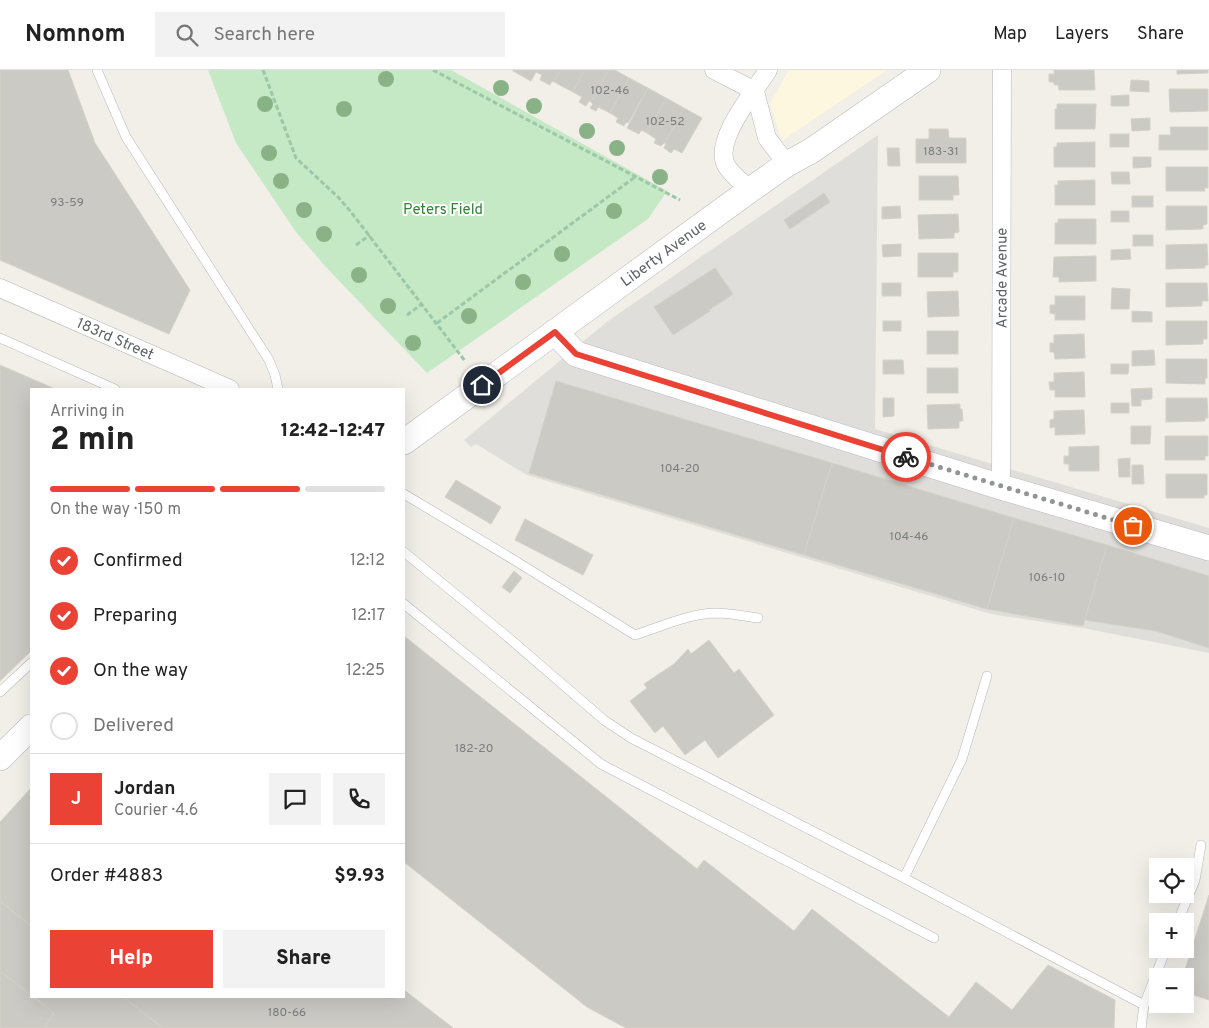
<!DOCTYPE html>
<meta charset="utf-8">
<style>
:root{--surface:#fff;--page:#f2f2f2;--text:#222;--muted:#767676;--line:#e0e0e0;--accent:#ea4335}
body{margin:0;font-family:Overpass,sans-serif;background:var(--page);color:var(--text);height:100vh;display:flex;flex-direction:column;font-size:19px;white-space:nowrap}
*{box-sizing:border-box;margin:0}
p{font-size:16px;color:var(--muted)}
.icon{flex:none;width:28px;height:28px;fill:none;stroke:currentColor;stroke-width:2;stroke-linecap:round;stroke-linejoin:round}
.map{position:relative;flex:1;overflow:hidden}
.sheet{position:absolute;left:30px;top:318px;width:375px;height:610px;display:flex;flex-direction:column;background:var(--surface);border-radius:0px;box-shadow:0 5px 20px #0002}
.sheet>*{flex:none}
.buttons{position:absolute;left:1149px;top:788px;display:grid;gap:10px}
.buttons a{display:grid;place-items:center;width:45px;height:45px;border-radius:0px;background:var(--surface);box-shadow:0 5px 20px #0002;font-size:25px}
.pin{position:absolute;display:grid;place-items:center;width:42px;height:42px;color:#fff;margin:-21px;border:2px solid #fff;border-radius:50%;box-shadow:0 1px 5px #0007}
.courier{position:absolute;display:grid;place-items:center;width:50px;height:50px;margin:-25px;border:4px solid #ea4335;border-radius:50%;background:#fff;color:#222;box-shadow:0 1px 6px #0007}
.head em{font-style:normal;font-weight:800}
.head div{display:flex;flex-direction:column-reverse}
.head{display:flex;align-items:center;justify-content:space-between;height:85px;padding:0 20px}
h1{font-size:32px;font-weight:800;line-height:38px}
.bar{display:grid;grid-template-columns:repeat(4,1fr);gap:8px 5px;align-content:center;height:60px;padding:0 20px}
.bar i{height:6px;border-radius:4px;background:var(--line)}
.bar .current{background:var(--accent)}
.bar p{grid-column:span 4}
.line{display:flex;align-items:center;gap:12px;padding:0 20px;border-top:1px solid var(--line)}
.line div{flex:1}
.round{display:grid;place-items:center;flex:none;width:52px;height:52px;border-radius:0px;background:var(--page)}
ol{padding:0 20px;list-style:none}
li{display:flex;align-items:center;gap:15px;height:55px}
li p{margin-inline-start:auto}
li .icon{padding:5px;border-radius:50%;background:var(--accent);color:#fff;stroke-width:4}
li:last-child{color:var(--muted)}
li i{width:28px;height:28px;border:2px solid var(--line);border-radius:50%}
.primary-button{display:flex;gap:10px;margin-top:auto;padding:10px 20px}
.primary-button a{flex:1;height:58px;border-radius:0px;background:var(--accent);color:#fff;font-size:20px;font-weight:800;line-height:58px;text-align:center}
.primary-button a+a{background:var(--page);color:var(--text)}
header{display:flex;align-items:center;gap:30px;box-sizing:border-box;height:70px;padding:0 25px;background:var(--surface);border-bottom:1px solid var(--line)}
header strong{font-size:24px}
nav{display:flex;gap:28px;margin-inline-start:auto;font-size:18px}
.search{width:350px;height:45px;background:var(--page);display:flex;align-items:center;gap:12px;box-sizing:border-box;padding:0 18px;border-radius:0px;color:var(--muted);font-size:19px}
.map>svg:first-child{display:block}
</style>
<header>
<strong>Nomnom</strong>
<div class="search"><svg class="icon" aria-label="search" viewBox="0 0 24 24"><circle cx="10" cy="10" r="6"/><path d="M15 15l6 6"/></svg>Search here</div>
<nav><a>Map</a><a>Layers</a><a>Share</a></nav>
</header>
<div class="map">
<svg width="1209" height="958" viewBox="0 0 1209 958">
<rect width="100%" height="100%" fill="#f1efe8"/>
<!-- commercial -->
<polygon fill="#fef7e0" points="789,0 887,0 782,71 770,34"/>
<!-- industrial -->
<polygon fill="#e0deda" points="878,65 875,359 1209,458 1209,583 1088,559 991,544 527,405 476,374 471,377 464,370 608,251"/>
<!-- green -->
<polygon fill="#c5e8c5" points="208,0 451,0 667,121 648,149 427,303 325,196 296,162 236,73"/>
<!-- building -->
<g fill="#cccac5" stroke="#d6d1c6">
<polygon points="0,0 68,0 95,73 190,220 169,264 0,190"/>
<polygon points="513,0 537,0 531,11 513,1"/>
<polygon points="537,0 561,0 554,12 552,11 550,15 540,10 542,5 536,2"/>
<polygon points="561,0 585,0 573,22 554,12"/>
<polygon points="585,0 609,0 591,32 589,31 586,36 579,32 582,27 573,22"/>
<polygon points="609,0 615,0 629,8 610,43 598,37 596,41 590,38 593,34 591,32"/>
<polygon points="1054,0 1094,0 1095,20 1059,20 1058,15 1054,15 1054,12 1049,12 1049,4 1054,4"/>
<polygon points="1177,0 1208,0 1208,3 1177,4"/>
<polygon points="629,8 648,18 628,53 626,52 624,56 616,52 618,48 610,43"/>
<polygon points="1131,10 1149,11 1149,22 1130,21"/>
<polygon points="648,18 666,28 647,63 641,60 639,64 627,58"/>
<polygon points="1169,19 1208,19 1208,41 1170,42"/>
<polygon points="1129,25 1129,36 1111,36 1111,26"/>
<polygon points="666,28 684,38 665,73 664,73 661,76 654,73 656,69 647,63"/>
<polygon points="1057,34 1096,34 1095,59 1055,59 1055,39 1057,39"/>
<polygon points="684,38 702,48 682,83 674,79 671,83 664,78 666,74 665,73"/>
<polygon points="1150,48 1150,60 1132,61 1131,49"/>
<polygon points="1170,57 1208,57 1208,80 1159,80 1159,65 1171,65"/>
<polygon points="929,59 948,59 949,68 966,68 966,93 916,93 916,69 929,69"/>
<rect x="1110" y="64" width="19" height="13"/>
<polygon points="1095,72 1095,97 1054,97 1054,77 1057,77 1057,73"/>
<polygon points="887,78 899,78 900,96 888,96"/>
<polygon points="1133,87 1151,87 1151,97 1133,98"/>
<polygon points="1166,97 1208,97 1208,118 1204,118 1205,121 1166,121"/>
<polygon points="1111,102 1129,102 1130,114 1112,114"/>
<polygon points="919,106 958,106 959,125 953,125 953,130 919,130"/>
<polygon points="1095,110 1095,135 1055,135 1055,115 1058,115 1058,111"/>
<polygon points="824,123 830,132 790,159 784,150"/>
<rect x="1132" y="126" width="21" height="11"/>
<polygon points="900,136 901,148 882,149 882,137"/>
<polygon points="1166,136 1207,136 1207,154 1203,155 1203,159 1166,160"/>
<rect x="1111" y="141" width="18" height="11"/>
<polygon points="958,144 959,162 954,163 954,168 919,169 918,145"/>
<polygon points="1058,149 1096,149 1096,174 1055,174 1055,153 1058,153"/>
<rect x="1133" y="165" width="20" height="11"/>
<polygon points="901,174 901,186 883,187 882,175"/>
<polygon points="1207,174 1208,195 1205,195 1205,198 1166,199 1166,175"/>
<polygon points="1130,179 1131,189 1111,190 1111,180"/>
<polygon points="918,183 958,183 958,202 953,202 953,207 918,207"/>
<polygon points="1096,186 1096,211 1059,212 1059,207 1053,207 1054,187"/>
<polygon points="715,198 733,224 709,240 710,241 673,265 654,237"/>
<rect x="882" y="213" width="19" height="13"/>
<polygon points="1166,213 1207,213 1208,231 1202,231 1202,236 1166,237"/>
<polygon points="1112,218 1130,219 1129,239 1111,239"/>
<polygon points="958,221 959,246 928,247 927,222"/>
<polygon points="1055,226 1085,226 1085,250 1055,250 1055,244 1050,243 1050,235 1055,235"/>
<polygon points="1132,241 1152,242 1152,252 1132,252"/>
<rect x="883" y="251" width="18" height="10"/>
<polygon points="1166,251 1207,251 1207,269 1203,269 1203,274 1166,275"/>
<rect x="927" y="261" width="31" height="23"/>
<polygon points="1084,264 1085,288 1055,289 1054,282 1050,282 1050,273 1054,273 1054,265"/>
<polygon points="1154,280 1155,295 1132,296 1132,281"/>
<polygon points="1166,289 1207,289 1207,308 1205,309 1205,314 1166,313"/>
<polygon points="883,290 903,290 904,304 883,304"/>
<polygon points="1111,294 1129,294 1128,304 1111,304"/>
<polygon points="0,295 55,319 31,319 31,581 0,611"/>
<rect x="927" y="298" width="31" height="25"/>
<polygon points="1084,302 1085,327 1055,327 1055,320 1050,320 1049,312 1054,312 1054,303"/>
<polygon points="556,311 832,393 804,485 529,403"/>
<polygon points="1152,318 1152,329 1141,330 1141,336 1132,336 1131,319"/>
<polygon points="883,328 894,328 894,346 883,347"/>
<polygon points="1166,328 1207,328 1208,348 1205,348 1205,351 1166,352"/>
<rect x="1111" y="333" width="18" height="10"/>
<polygon points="960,334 960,339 962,339 963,351 959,351 959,358 928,359 927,335"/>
<polygon points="1084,340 1085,364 1055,365 1055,357 1050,358 1050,350 1054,349 1054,341"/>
<polygon points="1131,356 1151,356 1150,374 1131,374"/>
<polygon points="1165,366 1208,366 1208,386 1205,386 1205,390 1165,390"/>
<polygon points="1099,376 1099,401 1069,401 1069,394 1064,394 1064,386 1069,386 1069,377"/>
<polygon points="1130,388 1130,407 1119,407 1118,389"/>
<polygon points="832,393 1014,448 987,539 804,485"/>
<polygon points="1132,395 1143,395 1144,414 1132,414"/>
<polygon points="1166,404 1207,404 1207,425 1204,425 1204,428 1166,428"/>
<polygon points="456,410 501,437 491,454 445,427"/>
<polygon points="1014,448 1107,475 1083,556 987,539"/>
<polygon points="525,449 593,485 583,505 515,470"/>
<polygon points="1107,475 1209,506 1209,578 1156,561 1085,550"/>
<polygon points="514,501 522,508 510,523 502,517"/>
<polygon points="404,566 697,799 704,790 794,861 812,839 949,947 976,912 1012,940 1048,895 1115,930 1114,958 626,958 587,937 404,792"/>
<polygon points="709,570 734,603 739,599 774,645 718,688 705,670 685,685 663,656 655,663 630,631 647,618 644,614 674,594 688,579 691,584"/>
<polygon points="31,718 31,856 0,831 0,752"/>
<polygon points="1209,825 1209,930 1185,922 1185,906 1183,906"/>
<polygon points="0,831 31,856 31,925 0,901"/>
<polygon points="0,901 54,943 45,958 0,958"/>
<polygon points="404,920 453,958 163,958 122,926 404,926"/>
<polygon points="33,926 122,926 163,958 45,958 54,943"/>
</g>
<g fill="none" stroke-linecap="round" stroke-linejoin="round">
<defs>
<g id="lane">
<polyline points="97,0 126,67 269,290 275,305 278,319"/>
<polyline points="0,268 115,319"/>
<path d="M404,424l110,66 121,75c25,-8 53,-21 80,-22 14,0 29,3 43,5"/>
<polyline points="404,482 503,563 604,650 631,668 904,808 1144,935"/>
<polyline points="404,534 601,694 934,868"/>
<polyline points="0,622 31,593"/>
<polyline points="904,808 962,689 987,606"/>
<polyline points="1178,851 1195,810 1201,775"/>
<polyline points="1141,958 1144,935 1166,879"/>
</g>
<g id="street">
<polyline points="714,0 755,21"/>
<polyline points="755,21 767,68 787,94"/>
<path d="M750,120c-6,-6 -20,-17 -24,-25 -13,-25 29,-74 42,-95"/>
<path id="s1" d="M0,218l230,101"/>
<path id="s2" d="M1001,417l1,-417"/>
</g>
<g id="secondary">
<polyline points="555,262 576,284 1001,417 1209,478"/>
<path id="s3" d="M404,372l346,-252 37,-26 24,-13 117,-81"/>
<polyline points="0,688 31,657"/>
</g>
</defs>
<!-- lane casing -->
<use href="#lane" stroke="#b5b8bc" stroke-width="10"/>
<!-- street casing -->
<use href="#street" stroke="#b5b8bc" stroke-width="19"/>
<!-- secondary casing -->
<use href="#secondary" stroke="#b6babf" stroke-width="26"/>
<!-- path -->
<g stroke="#9cc7a9" stroke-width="3" stroke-dasharray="5 2.5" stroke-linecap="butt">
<polyline points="263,0 296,88 339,128 351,142 465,291"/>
<polyline points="433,0 680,130"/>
<polyline points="356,175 370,165"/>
<polyline points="407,245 422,234"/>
<polyline points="437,253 635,107"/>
</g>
<!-- lane -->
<use href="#lane" stroke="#fff" stroke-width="9"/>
<!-- street -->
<use href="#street" stroke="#fff" stroke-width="18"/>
<!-- secondary -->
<use href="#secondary" stroke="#fff" stroke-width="25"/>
</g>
<!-- trees -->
<g fill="#89b387">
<circle cx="386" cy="9" r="8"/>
<circle cx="501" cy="18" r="8"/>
<circle cx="265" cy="34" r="8"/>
<circle cx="534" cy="36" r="8"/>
<circle cx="344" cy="39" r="8"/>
<circle cx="587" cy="61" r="8"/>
<circle cx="617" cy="78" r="8"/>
<circle cx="269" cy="83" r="8"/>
<circle cx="660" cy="107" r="8"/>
<circle cx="281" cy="111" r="8"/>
<circle cx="304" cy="140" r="8"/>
<circle cx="614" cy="141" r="8"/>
<circle cx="324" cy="164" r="8"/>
<circle cx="562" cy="184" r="8"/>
<circle cx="359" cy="205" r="8"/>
<circle cx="523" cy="212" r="8"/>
<circle cx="388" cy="236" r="8"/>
<circle cx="469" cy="246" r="8"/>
<circle cx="413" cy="273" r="8"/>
</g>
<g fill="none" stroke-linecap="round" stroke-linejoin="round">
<!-- done -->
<polyline stroke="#929495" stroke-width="5" stroke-dasharray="0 9" points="906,387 1133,456"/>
<!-- route -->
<polyline stroke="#ea4335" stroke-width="6" points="482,315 555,262 576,284 906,387"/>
</g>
<g text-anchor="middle" stroke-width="4" stroke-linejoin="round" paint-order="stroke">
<!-- number labels -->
<g font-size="12" fill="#7a7d7f">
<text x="610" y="24">102-46</text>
<text x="665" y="55">102-52</text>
<text x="941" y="85">183-31</text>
<text x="67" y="136">93-59</text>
<text x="680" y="402">104-20</text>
<text x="909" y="470">104-46</text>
<text x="1047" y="511">106-10</text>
<text x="474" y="682">182-20</text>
<text x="287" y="946">180-66</text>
</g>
<!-- park labels -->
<g font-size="15" fill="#348238" stroke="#fff">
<text x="443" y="144">Peters Field</text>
</g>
<!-- street labels -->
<g font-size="15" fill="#5f6368" stroke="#fff">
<text dy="5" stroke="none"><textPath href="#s3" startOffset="321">Liberty Avenue</textPath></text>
<text dy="5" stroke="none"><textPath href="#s2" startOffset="209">Arcade Avenue</textPath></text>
<text dy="5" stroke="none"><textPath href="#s1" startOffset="126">183rd Street</textPath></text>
</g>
</g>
</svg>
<div class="buttons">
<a><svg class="icon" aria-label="locate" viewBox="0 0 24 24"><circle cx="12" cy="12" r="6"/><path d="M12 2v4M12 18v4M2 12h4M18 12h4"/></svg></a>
<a>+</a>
<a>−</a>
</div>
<div class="pin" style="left:1133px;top:456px;background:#ea580c"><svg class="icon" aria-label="bag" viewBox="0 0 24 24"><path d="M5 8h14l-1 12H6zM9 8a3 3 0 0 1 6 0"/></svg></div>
<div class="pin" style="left:482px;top:315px;background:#1f2937"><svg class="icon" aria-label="home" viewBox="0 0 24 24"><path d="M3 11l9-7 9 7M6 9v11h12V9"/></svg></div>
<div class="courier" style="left:906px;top:387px"><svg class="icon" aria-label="bike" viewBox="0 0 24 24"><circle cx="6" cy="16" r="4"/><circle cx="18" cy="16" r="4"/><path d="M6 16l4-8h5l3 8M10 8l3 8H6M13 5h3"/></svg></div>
<section class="sheet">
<div class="head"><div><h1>2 min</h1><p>Arriving in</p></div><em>12:42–12:47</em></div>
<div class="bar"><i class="current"></i><i class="current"></i><i class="current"></i><i></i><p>On the way · 150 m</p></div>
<ol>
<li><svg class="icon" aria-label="check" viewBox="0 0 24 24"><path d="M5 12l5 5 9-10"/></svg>Confirmed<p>12:12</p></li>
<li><svg class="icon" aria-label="check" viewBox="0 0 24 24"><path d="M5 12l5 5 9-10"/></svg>Preparing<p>12:17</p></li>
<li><svg class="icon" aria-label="check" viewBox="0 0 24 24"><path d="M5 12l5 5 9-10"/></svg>On the way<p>12:25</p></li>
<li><i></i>Delivered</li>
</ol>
<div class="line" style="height:90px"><b class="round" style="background:var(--accent);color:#fff">J</b><div><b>Jordan</b><p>Courier · 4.6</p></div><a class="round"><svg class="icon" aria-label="chat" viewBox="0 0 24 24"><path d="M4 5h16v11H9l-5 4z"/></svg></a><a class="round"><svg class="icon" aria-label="phone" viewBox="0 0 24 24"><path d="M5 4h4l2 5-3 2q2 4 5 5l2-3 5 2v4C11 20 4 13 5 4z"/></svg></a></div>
<div class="line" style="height:65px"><div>Order #4883</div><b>$9.93</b></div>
<div class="primary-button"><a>Help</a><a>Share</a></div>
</section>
</div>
